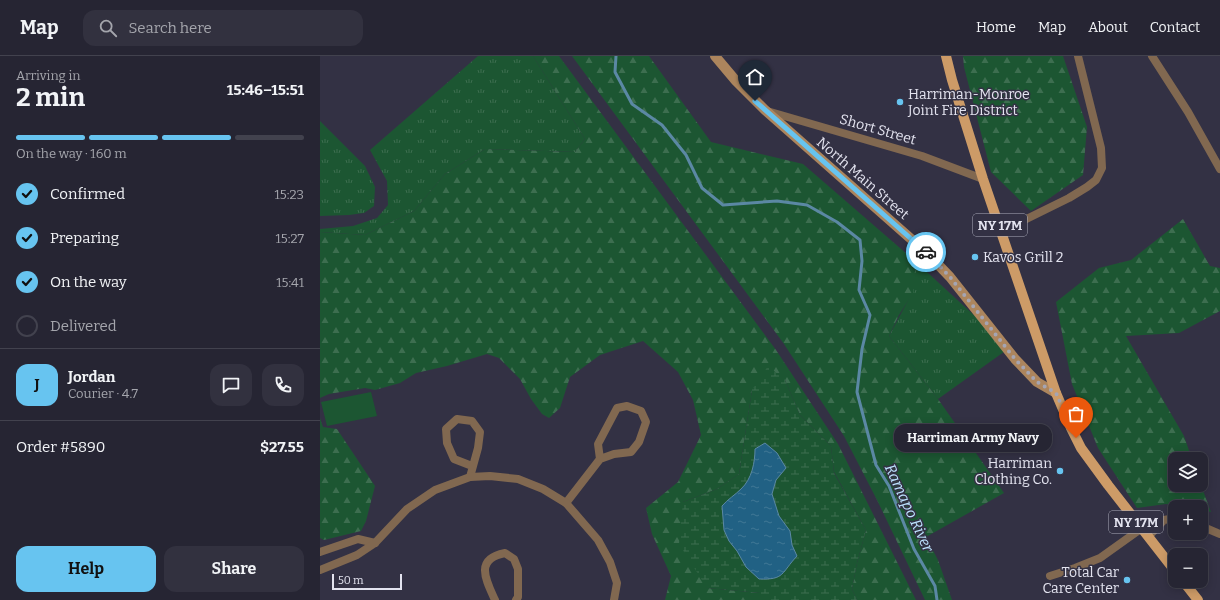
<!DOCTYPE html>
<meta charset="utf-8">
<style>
:root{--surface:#262533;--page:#32313f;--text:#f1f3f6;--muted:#a4a5ac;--line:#42424e;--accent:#67c4f0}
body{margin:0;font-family:Bitter,serif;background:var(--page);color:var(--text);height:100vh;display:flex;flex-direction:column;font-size:15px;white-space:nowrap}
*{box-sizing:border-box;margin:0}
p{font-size:13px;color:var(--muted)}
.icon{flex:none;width:22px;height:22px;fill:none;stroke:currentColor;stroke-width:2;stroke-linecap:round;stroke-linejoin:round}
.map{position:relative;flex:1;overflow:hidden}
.side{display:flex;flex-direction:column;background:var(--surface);width:320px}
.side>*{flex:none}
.fabs{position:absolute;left:848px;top:396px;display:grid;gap:8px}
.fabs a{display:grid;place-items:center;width:40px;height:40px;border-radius:8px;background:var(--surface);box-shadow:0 2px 10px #0003,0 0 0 1px var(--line);font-size:20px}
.scale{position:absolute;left:12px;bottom:10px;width:70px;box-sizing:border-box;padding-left:4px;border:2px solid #e3e3ef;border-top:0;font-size:11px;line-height:14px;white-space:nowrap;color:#e3e3ef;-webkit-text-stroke:3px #333144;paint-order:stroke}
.pin{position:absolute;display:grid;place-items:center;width:34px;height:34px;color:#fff;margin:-41px -17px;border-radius:50% 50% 50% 0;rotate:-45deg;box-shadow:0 0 4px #0007}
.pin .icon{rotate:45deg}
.courier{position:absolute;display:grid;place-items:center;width:40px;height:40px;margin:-20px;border:3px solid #67c4f0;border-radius:50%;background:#fff;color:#222;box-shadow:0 1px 5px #0007}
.bubble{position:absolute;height:28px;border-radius:12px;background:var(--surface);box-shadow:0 2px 10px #0003,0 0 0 1px var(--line);font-size:13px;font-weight:700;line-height:28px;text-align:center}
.summary em{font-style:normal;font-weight:700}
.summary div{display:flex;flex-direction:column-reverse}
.summary{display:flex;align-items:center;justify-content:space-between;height:68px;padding:0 16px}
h1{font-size:26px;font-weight:700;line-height:30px}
.bar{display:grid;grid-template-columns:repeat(4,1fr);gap:6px 4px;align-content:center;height:48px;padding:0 16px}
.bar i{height:5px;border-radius:3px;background:var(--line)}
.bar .selected{background:var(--accent)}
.bar p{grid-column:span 4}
.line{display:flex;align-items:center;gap:10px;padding:0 16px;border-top:1px solid var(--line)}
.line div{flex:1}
.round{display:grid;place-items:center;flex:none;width:42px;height:42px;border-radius:12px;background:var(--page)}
ol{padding:0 16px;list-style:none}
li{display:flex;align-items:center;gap:12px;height:44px}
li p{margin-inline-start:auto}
li .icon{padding:4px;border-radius:50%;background:var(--accent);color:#111;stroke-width:4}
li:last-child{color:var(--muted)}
li i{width:22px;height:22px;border:2px solid var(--line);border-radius:50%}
.cta{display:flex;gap:8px;margin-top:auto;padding:8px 16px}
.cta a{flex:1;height:46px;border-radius:12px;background:var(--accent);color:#111;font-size:16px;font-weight:700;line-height:46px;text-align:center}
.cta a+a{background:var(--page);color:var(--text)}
header{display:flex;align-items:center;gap:24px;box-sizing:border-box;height:56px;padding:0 20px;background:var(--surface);border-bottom:1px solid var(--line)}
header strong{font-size:19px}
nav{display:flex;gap:22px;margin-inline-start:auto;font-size:14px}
.search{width:280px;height:36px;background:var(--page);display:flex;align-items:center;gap:10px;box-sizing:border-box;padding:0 14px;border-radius:12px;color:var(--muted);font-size:15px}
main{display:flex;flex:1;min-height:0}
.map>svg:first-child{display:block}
</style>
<header>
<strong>Map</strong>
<div class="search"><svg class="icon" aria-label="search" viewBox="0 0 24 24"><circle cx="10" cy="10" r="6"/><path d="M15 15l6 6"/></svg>Search here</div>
<nav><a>Home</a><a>Map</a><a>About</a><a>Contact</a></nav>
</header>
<main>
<section class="side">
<div class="summary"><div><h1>2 min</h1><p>Arriving in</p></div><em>15:46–15:51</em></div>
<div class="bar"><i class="selected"></i><i class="selected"></i><i class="selected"></i><i></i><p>On the way · 160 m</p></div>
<ol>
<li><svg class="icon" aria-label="check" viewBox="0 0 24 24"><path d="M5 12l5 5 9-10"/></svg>Confirmed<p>15:23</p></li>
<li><svg class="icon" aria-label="check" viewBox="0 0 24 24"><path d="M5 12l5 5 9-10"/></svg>Preparing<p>15:27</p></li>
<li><svg class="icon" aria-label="check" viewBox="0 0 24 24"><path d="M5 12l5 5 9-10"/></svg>On the way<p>15:41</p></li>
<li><i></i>Delivered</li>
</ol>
<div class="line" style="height:72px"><b class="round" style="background:var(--accent);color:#111">J</b><div><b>Jordan</b><p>Courier · 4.7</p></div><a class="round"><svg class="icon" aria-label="chat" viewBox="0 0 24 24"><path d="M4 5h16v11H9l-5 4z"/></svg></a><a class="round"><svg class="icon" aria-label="phone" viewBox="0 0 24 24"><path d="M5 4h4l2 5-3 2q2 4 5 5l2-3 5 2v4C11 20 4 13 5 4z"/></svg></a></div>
<div class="line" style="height:52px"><div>Order #5890</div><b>$27.55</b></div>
<div class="cta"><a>Help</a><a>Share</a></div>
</section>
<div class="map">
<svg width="900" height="544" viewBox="0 0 900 544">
<defs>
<pattern id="grass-tufts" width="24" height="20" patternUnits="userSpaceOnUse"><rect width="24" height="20" fill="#1c5632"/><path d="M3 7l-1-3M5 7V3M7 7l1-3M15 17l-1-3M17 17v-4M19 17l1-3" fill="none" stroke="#3d6e50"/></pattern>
<pattern id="forest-firs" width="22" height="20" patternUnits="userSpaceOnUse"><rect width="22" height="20" fill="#1c5632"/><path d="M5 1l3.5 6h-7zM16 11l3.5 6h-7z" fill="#3d6e50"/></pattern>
<pattern id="wetland-marsh" width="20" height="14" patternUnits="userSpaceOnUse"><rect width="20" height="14" fill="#1c5632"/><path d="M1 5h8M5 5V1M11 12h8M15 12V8" fill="none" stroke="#3d6e50"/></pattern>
<pattern id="water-ripples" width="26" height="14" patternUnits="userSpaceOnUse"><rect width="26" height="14" fill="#216184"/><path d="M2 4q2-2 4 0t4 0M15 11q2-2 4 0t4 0" fill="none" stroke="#417896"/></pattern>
</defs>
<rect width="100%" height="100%" fill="#333144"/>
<!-- grass -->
<g fill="url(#grass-tufts)">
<polygon points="158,0 213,0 265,83 255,96 165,93 125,118 94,155 45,179 0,176 0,173 33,170 57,162 68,149 67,125 50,94"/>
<polygon points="0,65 45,110 55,131 54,150 44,157 29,159 0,160"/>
<polygon points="595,205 681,284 688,293 618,343 569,280 592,237"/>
</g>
<!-- forest -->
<g fill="url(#forest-firs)">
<polygon points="213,0 239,0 456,294 518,388 596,544 537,544 532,533 537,507 546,474 514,416 511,390 480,359 465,324 432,334 419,418 397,433 363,446 387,532 440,537 440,544 345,544 351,520 332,478 326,452 358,426 381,379 373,344 358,316 323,285 280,299 250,321 240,352 229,362 222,358 211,343 200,323 179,302 167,298 127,310 96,317 80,327 55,334 45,332 9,338 0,342 0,176 45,179 94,155 125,118 165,93 255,96 265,83"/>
<polygon points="252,0 329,0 391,86 483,108 595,205 593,237 579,259 569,280 618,343 684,437 606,481 618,504 632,544 605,544 557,444 524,380 464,288"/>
<polygon points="643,0 743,0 767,71 763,119 711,155 671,116 644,11"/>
<polygon points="863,163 890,210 900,212 900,255 859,277 806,280 864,380 872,403 855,403 855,429 881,429 891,456 881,454 881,451 861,451 846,448 817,452 778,392 752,328 736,246 779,212 811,204"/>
<polygon points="0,362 3,371 17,373 55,430 46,465 41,475 4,484 0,482"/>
</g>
<!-- wetland -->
<polygon fill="url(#wetland-marsh)" points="448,310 465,324 480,359 511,390 514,417 546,474 537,507 532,533 537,544 440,544 440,537 387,532 359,488 363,446 397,433 419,418 432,334"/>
<!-- pitch -->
<polygon fill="#1c5632" points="51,336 57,360 7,370 1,346"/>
<!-- water -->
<path fill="url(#water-ripples)" stroke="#5b88a4" d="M445,387l12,10 9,15 -10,12 -4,14 7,22 11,15 2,14 5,11c-16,17 -12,24 -38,23l-13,-12 -9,-16 -8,-10 -5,-11 -2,-24c6,-7 13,-11 19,-17 11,-10 14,-27 14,-40z"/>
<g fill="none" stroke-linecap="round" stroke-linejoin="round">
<!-- stream -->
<polyline stroke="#5b88a4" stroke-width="3" points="296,0 295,16 312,48 342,69 366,99 382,132 403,149 457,145 487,149 517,166 540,184 542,205 539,234 550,259 542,293 537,336 556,409 569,430 594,493 615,530 617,544"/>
<!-- street -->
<g stroke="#816850" stroke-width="8">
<polyline points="832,0 868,56 900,113"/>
<polyline points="447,55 602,100 663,123"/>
<polyline points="682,175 749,142 767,131 776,124 782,112 781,92 758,0"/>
<polyline points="150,421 158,392 160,376 152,365 137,363 126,373 127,387 134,403 152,410"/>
<polyline points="246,447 280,403 294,398 311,396 319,386 326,366 321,355 307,350 297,352 278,388 280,403"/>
<polyline points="881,470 900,478"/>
<polyline points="828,481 844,464 855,462"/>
<polyline points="0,496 38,483 55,487"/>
<polyline points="0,514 37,499 55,487 87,453 115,434 150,421 170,420 198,423 223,433 246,447 278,484 290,506 297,527 294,544"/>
<polyline points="730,520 755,512 780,502 822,472"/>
<path d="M175,544c-9,-20 -21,-41 10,-47l9,6 4,10v28l-2,3"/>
</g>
<!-- secondary -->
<polyline stroke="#ac855d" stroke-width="10" points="395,0 416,25 445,54 607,197 630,221 695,303 717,326 736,337"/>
<!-- primary -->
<g stroke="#cd9b67" stroke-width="10">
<polyline points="626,0 632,24 663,123 736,337 751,372 761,392 788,429 855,515"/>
<polyline points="863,525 878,544"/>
</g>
</g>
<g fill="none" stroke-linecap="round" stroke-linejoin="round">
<!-- done -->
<polyline stroke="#a5a5b3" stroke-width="4" stroke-dasharray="0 7.2" points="606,196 630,221 695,303 717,326 736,337 756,382"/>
<!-- route -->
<polyline stroke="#67c4f0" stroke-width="5" points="435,45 606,196"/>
</g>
<!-- markers -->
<g fill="#67c4f0" stroke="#333144" stroke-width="1.5">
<circle cx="580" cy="46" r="4"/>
<circle cx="655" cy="201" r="4"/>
<circle cx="740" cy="415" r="4"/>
<circle cx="807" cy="524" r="4"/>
</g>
<g text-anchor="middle" stroke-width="3" stroke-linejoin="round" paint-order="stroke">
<!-- shield labels -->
<g fill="#333144" stroke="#aeaebc" stroke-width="1">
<rect x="653" y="158" width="54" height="22" rx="3"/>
<rect x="789" y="455" width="54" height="22" rx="3"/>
</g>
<g font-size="13" font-weight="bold" fill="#e3e3ef">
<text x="680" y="174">NY 17M</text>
<text x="816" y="471">NY 17M</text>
</g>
<!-- poi labels -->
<g font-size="14" fill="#e3e3ef" stroke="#333144" text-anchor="start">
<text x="588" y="43">Harriman-Monroe<tspan x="588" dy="16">Joint Fire District</tspan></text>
<text x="663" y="206">Kavos Grill 2</text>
<text x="732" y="412" text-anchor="end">Harriman<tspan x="732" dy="16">Clothing Co.</tspan></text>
<text x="799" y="521" text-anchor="end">Total Car<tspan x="799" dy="16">Care Center</tspan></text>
</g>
<!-- street labels -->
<g font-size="14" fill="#e3e3ef" stroke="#333144">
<text transform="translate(558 73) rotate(16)" y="5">Short Street</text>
<text transform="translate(543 122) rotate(41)" y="5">North Main Street</text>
</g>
<!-- water labels -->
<g font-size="15" font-style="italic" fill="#bde4ff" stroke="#333144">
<text transform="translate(589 452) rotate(65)" y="5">Ramapo River</text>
</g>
</g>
</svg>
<div class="fabs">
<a><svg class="icon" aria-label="layers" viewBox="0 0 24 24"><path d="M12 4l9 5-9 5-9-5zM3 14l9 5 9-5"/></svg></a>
<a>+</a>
<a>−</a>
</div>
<div class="scale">50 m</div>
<div class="pin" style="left:756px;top:382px;background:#ea580c"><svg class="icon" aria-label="bag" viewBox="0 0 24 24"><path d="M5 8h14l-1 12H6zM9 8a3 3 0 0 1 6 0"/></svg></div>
<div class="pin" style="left:435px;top:45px;background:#1f2937"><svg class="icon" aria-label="home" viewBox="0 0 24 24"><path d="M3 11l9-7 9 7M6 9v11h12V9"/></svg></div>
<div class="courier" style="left:606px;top:196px"><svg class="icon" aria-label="car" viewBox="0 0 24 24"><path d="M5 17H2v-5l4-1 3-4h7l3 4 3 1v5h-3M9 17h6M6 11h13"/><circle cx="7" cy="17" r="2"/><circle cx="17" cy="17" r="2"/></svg></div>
<div class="bubble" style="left:574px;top:368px;width:158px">Harriman Army Navy</div>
</div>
</main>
